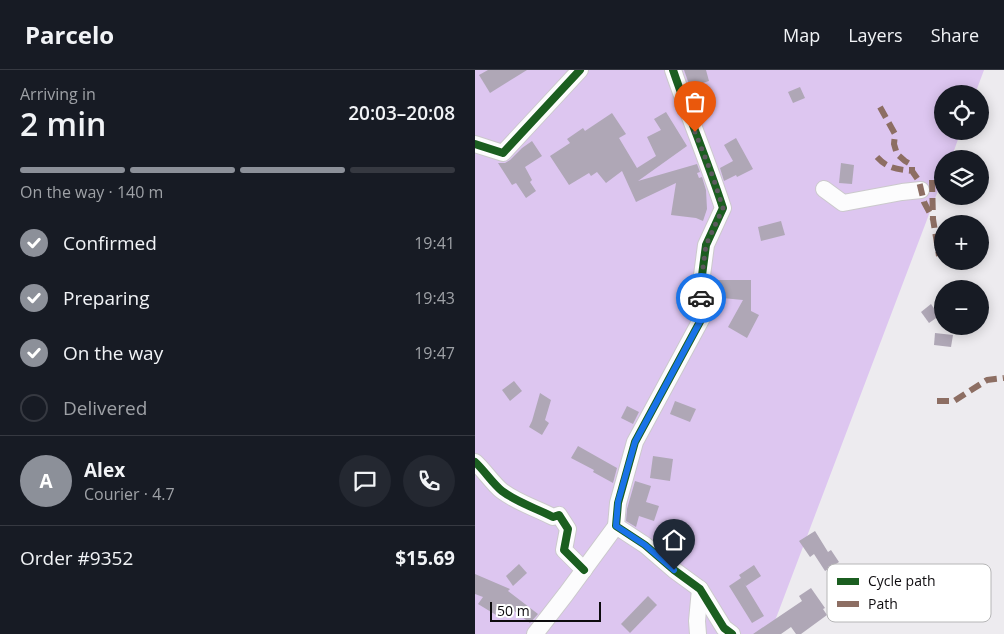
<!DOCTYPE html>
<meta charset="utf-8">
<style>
:root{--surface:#171b24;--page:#242831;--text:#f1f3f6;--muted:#9ea1a6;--line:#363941;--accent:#8c9099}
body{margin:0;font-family:"Open Sans",sans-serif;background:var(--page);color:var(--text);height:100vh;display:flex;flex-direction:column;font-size:19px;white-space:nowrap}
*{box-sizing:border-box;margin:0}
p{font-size:16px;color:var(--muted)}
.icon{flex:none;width:28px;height:28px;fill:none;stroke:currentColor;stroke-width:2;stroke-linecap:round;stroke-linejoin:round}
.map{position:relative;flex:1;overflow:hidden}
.panel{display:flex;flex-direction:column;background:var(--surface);width:475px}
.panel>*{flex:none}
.buttons{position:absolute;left:459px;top:15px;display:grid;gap:10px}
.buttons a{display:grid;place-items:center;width:55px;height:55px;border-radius:50%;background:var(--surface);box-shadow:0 2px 12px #0003;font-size:25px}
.scale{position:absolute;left:15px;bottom:12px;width:111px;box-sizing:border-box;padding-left:5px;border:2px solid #0d0b0e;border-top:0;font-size:14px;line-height:18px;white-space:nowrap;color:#0d0b0e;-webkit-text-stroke:4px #fff;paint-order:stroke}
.pin{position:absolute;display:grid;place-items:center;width:42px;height:42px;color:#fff;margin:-51px -21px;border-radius:50% 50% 50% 0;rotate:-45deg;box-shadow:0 0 5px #0007}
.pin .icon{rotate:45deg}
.courier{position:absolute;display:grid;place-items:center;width:50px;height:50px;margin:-25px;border:4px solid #1a73e8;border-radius:50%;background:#fff;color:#222;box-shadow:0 1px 6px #0007}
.overview em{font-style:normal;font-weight:600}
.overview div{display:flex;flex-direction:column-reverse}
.overview{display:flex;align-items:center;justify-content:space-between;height:85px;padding:0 20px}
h1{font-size:32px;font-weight:600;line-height:38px}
.bar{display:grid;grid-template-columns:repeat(4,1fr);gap:8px 5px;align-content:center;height:60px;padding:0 20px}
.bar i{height:6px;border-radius:4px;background:var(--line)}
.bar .active{background:var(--accent)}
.bar p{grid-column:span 4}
.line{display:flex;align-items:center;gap:12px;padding:0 20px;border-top:1px solid var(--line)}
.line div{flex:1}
.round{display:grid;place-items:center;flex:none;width:52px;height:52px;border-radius:26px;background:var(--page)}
ol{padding:0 20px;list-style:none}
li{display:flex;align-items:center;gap:15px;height:55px}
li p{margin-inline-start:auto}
li .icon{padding:5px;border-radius:50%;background:var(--accent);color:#fff;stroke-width:4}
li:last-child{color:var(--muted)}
li i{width:28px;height:28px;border:2px solid var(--line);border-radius:50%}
header{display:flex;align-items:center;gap:30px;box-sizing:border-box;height:70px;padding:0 25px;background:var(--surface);border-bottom:1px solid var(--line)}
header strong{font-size:24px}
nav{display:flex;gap:28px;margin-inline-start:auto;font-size:18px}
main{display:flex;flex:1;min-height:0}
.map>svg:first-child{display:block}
</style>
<header>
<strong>Parcelo</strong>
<nav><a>Map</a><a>Layers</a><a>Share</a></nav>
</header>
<main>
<section class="panel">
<div class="overview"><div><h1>2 min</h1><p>Arriving in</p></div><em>20:03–20:08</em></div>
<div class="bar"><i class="active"></i><i class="active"></i><i class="active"></i><i></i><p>On the way · 140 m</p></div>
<ol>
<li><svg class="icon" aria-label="check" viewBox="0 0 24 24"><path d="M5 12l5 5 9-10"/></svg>Confirmed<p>19:41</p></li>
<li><svg class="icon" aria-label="check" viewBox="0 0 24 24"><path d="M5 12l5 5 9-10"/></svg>Preparing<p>19:43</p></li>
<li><svg class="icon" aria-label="check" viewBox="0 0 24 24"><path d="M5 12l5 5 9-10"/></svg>On the way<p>19:47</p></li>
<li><i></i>Delivered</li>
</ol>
<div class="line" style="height:90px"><b class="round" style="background:var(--accent);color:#fff">A</b><div><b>Alex</b><p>Courier · 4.7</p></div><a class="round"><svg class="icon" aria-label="chat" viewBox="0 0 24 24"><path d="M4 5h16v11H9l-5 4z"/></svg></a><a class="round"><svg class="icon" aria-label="phone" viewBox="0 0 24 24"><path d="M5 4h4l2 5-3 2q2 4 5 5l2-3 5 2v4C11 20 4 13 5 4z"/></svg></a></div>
<div class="line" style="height:65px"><div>Order #9352</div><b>$15.69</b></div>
</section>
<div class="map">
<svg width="529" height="564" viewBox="0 0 529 564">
<rect width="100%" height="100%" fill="#edebef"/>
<!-- forest -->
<polygon fill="#ddc6f0" points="0,0 509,0 500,24 468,24 468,61 486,61 476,89 468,89 467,110 295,564 0,564"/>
<!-- building -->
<g fill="#afa7b6">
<polygon points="13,0 52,0 15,23 4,5"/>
<polygon points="209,0 231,0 234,11 215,17"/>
<polygon points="325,17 330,28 318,33 313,22"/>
<polygon points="191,42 212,76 163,111 222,94 225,102 222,103 224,108 227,107 231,120 232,139 228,151 221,148 196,145 201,113 161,132 147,101 131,113 122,102 116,106 114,103 94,115 75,86 95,73 92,69 108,58 110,61 137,43 151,64 144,68 162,98 181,86 172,67 186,60 179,49"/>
<polygon points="261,68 278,99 262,107 261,105 249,111 245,98 258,91 249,75"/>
<polygon points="57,71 67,86 50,97 57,110 55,112 61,121 51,128 41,113 37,115 23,93 30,93 35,90 47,78"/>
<polygon points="366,93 379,95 377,114 364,113"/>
<polygon points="306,151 310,165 286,171 283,157"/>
<polygon points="243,210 276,210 276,241 284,245 272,268 253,257 268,230 247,228 248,218"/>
<polygon points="456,234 464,246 454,253 446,242"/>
<polygon points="460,263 478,265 476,277 459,275"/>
<polygon points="39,311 47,321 35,331 27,320"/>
<polygon points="65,323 76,330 70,350 74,353 67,365 54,357 57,351"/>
<polygon points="200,331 221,339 215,352 195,344"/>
<polygon points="152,336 164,342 158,354 146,348"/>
<polygon points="103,376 142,398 138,413 118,402 119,400 96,388"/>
<polygon points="178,386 198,389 195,411 175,408"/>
<polygon points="160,411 176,416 171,432 184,436 179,451 164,446 161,457 151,451 152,439"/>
<polygon points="340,461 353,482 356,480 364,492 350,501 339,484 335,487 324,471"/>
<polygon points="44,494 52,503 38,516 31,506"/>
<polygon points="279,495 286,506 271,516 269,513 289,546 277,553 254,516 266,508 264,505"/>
<polygon points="0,504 35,519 33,521 63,544 55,553 34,537 26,548 3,534 8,527 0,524"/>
<polygon points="336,518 350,538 348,539 352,545 326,564 321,564 316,557 306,564 278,564 327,531 324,526"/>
<polygon points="173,526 182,535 155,563 146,554"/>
</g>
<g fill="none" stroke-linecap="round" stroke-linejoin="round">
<defs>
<g id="minor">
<path d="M198,0c16,47 35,92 50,138l-17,37 -5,38 1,35 -67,124 -17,61 -2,23 29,19 29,25 26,19 24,39 8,6"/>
<polyline points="0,74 28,83 105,0"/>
<polyline points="349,119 368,133 427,122 446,120"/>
<path d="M0,392c9,8 18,22 27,29 16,12 34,17 51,26l6,-2 9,14 -4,21 20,20"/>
<polyline points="60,564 91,524 141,456"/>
<polyline points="223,564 222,551 225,519"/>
</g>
</defs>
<!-- minor casing -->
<use href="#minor" stroke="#cbc9cc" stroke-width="18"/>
<!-- minor -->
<use href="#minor" stroke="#fcfcfd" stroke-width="16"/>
<!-- quiet -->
<g stroke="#8d6e63" stroke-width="6" stroke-dasharray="12 6" stroke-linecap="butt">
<polyline points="405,37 420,64 419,74 422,84 430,91 437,95 437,101"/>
<path d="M402,87c11,12 20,12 35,14l7,10 5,21 9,17"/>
<polyline points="457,110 458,149 464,186"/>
<polyline points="462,331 479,331 512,310 529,308"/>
</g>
<defs>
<g id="cycleway">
<path d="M198,0c16,47 35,92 50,138l-17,37 -5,38 1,35 -67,124 -17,61 -2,23 29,19 29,25 26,19 24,39 8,6"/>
<polyline points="0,74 28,83 105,0"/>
<path d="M0,392c9,8 18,22 27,29 16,12 34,17 51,26l6,-2 9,14 -4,21 20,20"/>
</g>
</defs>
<!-- cycleway casing -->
<use href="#cycleway" stroke="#fff" stroke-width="11"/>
<!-- cycleway -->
<use href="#cycleway" stroke="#1b5e20" stroke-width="8"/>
</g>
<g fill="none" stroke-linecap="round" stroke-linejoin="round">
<!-- done -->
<polyline stroke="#5b595d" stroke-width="5" stroke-dasharray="0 9" points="220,62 238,107 248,138 231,175 226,213 226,228"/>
<!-- route -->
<polyline stroke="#1a73e8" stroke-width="6" points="199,500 170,475 141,456 143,432 160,372 227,248 226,228"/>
</g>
<!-- legend -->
<rect x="352" y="494" width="164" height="58" rx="8" fill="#fff" stroke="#b6b6b7" stroke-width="1"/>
<rect x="362" y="508" width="22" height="7" fill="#1b5e20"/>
<rect x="362" y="531" width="22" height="6" fill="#8d6e63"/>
<g font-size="14" fill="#0d0b0e">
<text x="393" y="516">Cycle path</text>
<text x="393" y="539">Path</text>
</g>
</svg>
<div class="buttons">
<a><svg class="icon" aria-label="locate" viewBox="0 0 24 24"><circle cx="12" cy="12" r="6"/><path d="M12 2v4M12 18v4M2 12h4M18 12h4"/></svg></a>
<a><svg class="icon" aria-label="layers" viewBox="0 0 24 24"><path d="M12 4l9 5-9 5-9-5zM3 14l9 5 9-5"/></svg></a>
<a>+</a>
<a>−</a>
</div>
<div class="scale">50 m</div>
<div class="pin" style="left:220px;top:62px;background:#ea580c"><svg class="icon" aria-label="bag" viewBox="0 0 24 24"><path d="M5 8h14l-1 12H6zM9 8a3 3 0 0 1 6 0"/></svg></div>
<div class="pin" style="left:199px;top:500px;background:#1f2937"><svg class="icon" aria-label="home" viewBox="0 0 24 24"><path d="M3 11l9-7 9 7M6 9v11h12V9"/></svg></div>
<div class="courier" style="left:226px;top:228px"><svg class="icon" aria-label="car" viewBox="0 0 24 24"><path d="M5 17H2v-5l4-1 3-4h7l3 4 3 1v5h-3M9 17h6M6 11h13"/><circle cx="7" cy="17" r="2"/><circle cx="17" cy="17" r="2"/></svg></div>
</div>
</main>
